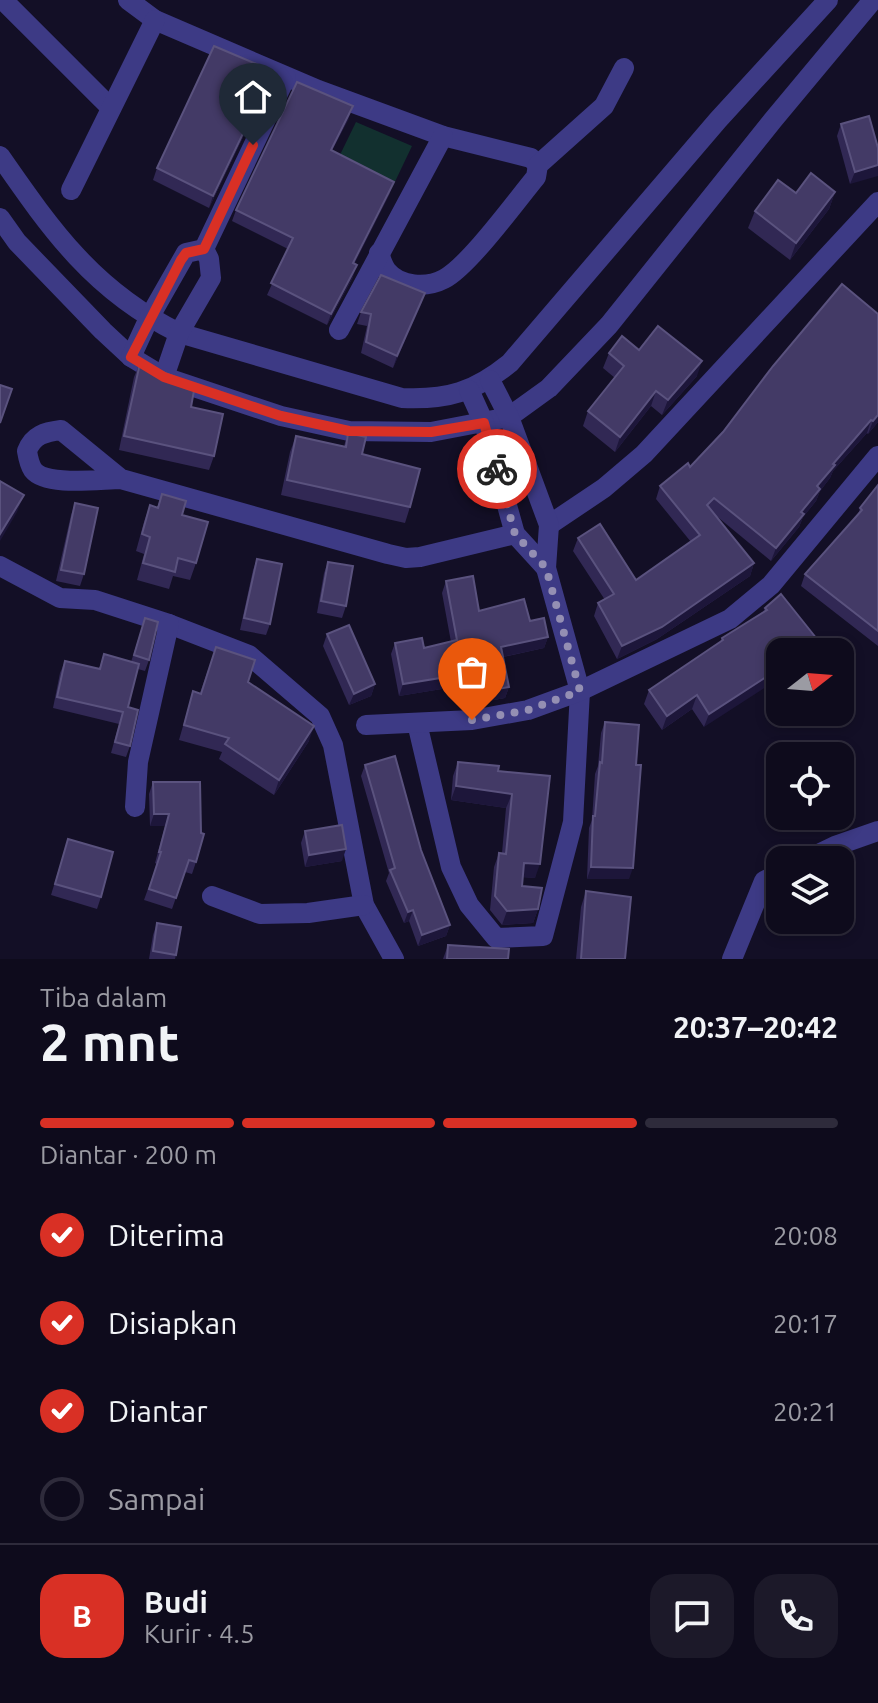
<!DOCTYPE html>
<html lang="id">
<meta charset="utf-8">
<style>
:root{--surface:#0e0b1c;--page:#1c1929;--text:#f1f3f6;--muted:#9b9ba3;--line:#2e2b3b;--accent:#d93025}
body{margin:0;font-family:Ubuntu,sans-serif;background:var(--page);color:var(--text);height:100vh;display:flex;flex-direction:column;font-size:30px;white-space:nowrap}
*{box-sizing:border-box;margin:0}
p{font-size:26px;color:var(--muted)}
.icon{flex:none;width:44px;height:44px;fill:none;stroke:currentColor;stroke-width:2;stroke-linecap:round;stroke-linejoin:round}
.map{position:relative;height:959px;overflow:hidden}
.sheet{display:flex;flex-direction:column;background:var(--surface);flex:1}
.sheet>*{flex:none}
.needle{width:52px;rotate:73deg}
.fabs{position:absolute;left:766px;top:638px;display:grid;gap:16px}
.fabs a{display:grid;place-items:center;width:88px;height:88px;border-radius:16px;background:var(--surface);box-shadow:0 4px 12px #0003,0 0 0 2px var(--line);font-size:40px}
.pin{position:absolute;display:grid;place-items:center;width:68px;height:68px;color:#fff;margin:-82px -34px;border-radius:50% 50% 50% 0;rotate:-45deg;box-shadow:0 0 8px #0007}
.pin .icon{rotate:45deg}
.courier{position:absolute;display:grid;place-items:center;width:80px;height:80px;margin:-40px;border:6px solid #d93025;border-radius:50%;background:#fff;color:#222;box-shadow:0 2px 10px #0007}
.headline em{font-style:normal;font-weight:700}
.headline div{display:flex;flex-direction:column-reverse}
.headline{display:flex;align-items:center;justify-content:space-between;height:136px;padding:0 40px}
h1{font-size:52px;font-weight:700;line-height:60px}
.bar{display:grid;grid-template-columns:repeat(4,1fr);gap:12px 8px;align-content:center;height:96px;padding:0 40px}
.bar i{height:10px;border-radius:6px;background:var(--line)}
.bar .active{background:var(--accent)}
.bar p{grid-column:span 4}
.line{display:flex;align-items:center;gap:20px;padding:0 40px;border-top:2px solid var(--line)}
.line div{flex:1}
.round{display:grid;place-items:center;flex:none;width:84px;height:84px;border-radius:24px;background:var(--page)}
ol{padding:0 40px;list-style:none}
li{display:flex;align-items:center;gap:24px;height:88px}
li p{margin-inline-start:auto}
li .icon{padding:8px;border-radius:50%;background:var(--accent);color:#fff;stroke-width:4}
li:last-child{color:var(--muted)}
li i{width:44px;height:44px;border:4px solid var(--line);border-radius:50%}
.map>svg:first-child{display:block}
</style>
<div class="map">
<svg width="878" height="959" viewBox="0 0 878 959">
<rect width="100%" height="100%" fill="#130f26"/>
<!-- green -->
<polygon fill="#12302f" points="356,122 412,146 392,188 337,161"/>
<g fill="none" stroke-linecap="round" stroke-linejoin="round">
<!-- minor -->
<g stroke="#3d3a85" stroke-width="20">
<polyline points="3,0 111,108"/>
<polyline points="128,0 155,20 318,90 443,136 531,158 538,165"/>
<path d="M0,156c52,75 94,135 179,177l223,65c46,2 72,-6 108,-35l208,-243 110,-120"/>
<polyline points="71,190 155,20"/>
<polyline points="0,218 17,242 103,331 131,357 164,377 281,416 349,431 431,432 509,417 549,388 609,325 773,120 873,0"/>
<polyline points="204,249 286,77"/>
<path d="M379,253c2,6 4,13 8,18 13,16 40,17 57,8 25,-13 72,-78 92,-102l2,-12 66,-59 20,-38"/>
<polyline points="339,330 443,136"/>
<polyline points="131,357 149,318 186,253 204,249"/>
<polyline points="164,377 179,333 211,278 209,259 204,249"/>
<polyline points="469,390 484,423 515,534 546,568"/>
<path d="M121,479c-20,0 -75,8 -88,-9 -4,-6 -5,-13 -6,-19 6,-16 18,-19 34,-21l60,49 267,75 18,4 14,-1 95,-23"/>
<polyline points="549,525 604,488 644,454 878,202"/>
<polyline points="0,566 60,598 95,600 169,624 249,655 320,716 333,745 364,905 394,959"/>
<polyline points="417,723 451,867 469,905 496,938 543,936 573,822 580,691 546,568 549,525 509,417 490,380"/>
<polyline points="366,725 472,720 528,710 580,691 730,619 771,585 878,456"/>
<polyline points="135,807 138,762 169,624"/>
<polyline points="806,860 835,846 878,831"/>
<polyline points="212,896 260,914 308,913 364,905"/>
<polyline points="732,959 764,881 780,873"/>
</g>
</g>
<!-- wall -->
<g fill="#312854">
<polygon points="273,71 269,83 209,208 153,180 157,168"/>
<polygon points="349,118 332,150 390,193 354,264 353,277 327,325 267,295 288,249 232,221 236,210"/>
<polygon points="841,124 878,148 850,184 837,136"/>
<polygon points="835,192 829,209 790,260 748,228 755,211 796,193"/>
<polygon points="425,293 393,368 361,353 367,326 357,324 361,312"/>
<polygon points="878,314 878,422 868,434 867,433 833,471 830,478 820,491 816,501 803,517 799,527 771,561 714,514 754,563 750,576 657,639 617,659 594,616 598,603 605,600 573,551 578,538 636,580 691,542 656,499 660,486 690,467"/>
<polygon points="639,350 697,376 662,415 651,406 615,452 583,426 588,411 615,378 603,368 609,353"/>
<polygon points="140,363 191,407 214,456 209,470 119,450 134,377"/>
<polygon points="348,433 362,454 410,507 405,523 281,495 290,452 296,436 344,446"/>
<polygon points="878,485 878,646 801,586 805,574 858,515 860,508"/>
<polygon points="162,494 196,563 190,580 173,576 169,589 137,580 144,554 136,551 144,522 150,505 157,508"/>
<polygon points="75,503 84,574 80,586 56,581 71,515"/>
<polygon points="257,559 270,624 266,635 240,630 253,570"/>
<polygon points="328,562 346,606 342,618 317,613 324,573"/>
<polygon points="446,581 479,611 530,621 548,637 544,648 503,657 509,687 505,698 483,702 483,698 459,704 454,687 399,696 391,654 395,643 424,648 451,642 442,593"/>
<polygon points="781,594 704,727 692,709 662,730 644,704 649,690 720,642 722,638 763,612 765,608"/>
<polygon points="145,618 149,660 145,671 138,669 128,707 130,746 126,757 111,753 119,724 53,708 60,673 65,661 99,669 104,654 131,662"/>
<polygon points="327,634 375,684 371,696 349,705 323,646"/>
<polygon points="216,647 248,682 309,741 274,795 219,759 222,752 179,740 193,691 200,693"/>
<polygon points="605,722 636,765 629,879 587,879 589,828 592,820 595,774 598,766 601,733"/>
<polygon points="458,762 498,771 550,776 535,878 523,877 522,886 538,909 533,923 502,925 490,910 494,867 499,853 502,853 506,808 451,800 453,776"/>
<polygon points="365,765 421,850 450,925 446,936 418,946 409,921 404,923 386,881 389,873 361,776"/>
<polygon points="153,782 196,862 192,874 185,872 172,909 144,900 157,864 155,863 165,826 150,826 149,794"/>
<polygon points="305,831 342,861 305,867 301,843"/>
<polygon points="68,839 101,897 97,909 51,895"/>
<polygon points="586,891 625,959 576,959 581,907"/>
<polygon points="157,923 176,955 175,959 149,959 153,935"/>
<polygon points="448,945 508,959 443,959"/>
</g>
<!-- shaded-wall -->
<g fill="#1d163a">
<polygon points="273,71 269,83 209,208 213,196"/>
<polygon points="353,106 349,118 327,161 331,150"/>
<polygon points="878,165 878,176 850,184 855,172"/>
<polygon points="394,182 390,193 349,275 353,263"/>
<polygon points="835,192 829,209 790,260 796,243"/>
<polygon points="357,265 353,277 327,325 331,314"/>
<polygon points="425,293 421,305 393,368 397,356"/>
<polygon points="702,361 697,376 662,415 668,400"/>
<polygon points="656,391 651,406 615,452 620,437"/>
<polygon points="878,415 878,422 868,434 873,421"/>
<polygon points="871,420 867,433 833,471 830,478 820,491 816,501 803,517 799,527 771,561 776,548 833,464"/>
<polygon points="24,495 17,512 0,541 0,534"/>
<polygon points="754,563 750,576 657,639 617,659 622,646"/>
<polygon points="548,637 544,648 497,658 501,647"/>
<polygon points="817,639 813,652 802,652"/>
<polygon points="780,668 780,678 704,727 709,714"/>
<polygon points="459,675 454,687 399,696 403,684"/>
<polygon points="375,684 371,696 349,705 354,694"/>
<polygon points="487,686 483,698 459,704 463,693"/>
<polygon points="509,687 505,698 483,702 487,691"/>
<polygon points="697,695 692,709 662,730 667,716"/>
<polygon points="314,726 309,741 274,795 279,780"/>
<polygon points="456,786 512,794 506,808 451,800"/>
<polygon points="154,814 169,814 165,826 150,826"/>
<polygon points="346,849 342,861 305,867 309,855"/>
<polygon points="524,863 540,864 535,878 518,877"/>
<polygon points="591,867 633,868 629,879 587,879"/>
<polygon points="538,909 533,923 502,925 507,911"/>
<polygon points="413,910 409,921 404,923 408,912"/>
<polygon points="450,925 446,936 418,946 422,935"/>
</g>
<!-- building -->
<g fill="#433a66" stroke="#5a527e" stroke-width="2">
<polygon points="214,46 273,71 213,196 157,168"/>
<polygon points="297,82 353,106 331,150 394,182 353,263 357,265 331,314 271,283 293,238 236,210"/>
<polygon points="869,116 878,148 878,165 855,172 841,124"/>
<polygon points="811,173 835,192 796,243 755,211 778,180 796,193"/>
<polygon points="381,275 425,293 397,356 366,342 371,314 361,312"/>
<polygon points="842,284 878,314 878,415 873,421 871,420 833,464 835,465 817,486 820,489 801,512 804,514 776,548 714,498 707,505 754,563 662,627 622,646 598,603 614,594 578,538 600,524 636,580 700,535 660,486 688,463 690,467 723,432 773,366"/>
<polygon points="658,326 702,361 668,400 656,391 620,437 588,411 624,366 609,353 622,336 639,350"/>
<polygon points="140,363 195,385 191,407 223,414 214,456 124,436"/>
<polygon points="0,385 12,389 0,423"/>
<polygon points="348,433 366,437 362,454 420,469 410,507 287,480 296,436 346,447"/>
<polygon points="0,481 24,495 0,534"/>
<polygon points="878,485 878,631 805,574 862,510 860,508"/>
<polygon points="162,494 186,501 182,515 208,522 196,563 178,558 175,572 143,563 150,537 142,534 150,505 158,508"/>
<polygon points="75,503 98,508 84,574 61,570"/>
<polygon points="257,559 282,564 270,624 244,618"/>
<polygon points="328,562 353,566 346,606 321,601"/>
<polygon points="473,576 479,611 524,599 530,621 544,618 548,637 501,647 509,687 487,691 487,686 463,693 459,675 403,684 395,643 422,638 424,648 457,640 446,581"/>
<polygon points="781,594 817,639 802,652 780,652 780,668 709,714 697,695 667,716 649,690 723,640 722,638 767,610 765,608"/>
<polygon points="145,618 158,622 149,660 134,655"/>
<polygon points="349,625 375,684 354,694 327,634"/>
<polygon points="216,647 255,660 248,682 314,726 279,780 225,744 229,738 184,725 193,691 201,694"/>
<polygon points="104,654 139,664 128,707 138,710 130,746 115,742 123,712 57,697 65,661 100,669"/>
<polygon points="605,722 639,725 636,765 641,765 633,868 591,867 593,816 595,816 600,762 602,763"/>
<polygon points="395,756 421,850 450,925 422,935 413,910 408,912 390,870 395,868 365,765"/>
<polygon points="458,762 499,766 498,771 550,776 540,864 524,863 522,886 542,888 538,909 507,911 495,896 499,853 506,854 512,794 456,786"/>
<polygon points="153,782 200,782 201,833 204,834 196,862 189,860 176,898 149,889 161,852 159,852 169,814 154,814"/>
<polygon points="342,825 346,849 309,855 305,831"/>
<polygon points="68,839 113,852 101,897 55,884"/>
<polygon points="586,891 631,897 625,959 581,959"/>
<polygon points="157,923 181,927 176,955 153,951"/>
<polygon points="448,945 509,949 508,959 447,959"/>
</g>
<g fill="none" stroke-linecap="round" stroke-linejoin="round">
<!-- done -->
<polyline stroke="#948fb3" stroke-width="8" stroke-dasharray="0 14.4" points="472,720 528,710 580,691 546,568 515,534 497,469"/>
<!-- route -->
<polyline stroke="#d93025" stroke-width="10" points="253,145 204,249 186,253 181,260 131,357 164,377 281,416 349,431 431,432 484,423 497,469"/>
</g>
</svg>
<div class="fabs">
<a><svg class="needle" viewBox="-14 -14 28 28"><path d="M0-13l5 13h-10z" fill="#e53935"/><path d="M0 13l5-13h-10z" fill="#9b9ba3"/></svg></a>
<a><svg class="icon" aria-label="locate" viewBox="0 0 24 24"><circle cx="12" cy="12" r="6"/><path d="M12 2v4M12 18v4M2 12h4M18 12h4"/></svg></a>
<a><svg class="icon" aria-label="layers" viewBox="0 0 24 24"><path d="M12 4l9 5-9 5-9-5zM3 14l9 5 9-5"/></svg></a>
</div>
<div class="pin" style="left:472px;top:720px;background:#ea580c"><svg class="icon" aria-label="bag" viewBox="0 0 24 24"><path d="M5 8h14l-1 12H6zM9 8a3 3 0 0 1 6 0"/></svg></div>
<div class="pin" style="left:253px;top:145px;background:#1f2937"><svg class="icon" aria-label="home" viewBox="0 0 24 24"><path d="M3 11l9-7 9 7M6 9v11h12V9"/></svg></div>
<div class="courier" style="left:497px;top:469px"><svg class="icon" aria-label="bike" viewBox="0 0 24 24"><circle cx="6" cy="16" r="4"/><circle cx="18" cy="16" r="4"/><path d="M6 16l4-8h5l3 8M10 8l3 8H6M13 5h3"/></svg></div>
</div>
<section class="sheet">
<div class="headline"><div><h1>2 mnt</h1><p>Tiba dalam</p></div><em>20:37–20:42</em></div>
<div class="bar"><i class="active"></i><i class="active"></i><i class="active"></i><i></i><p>Diantar · 200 m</p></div>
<ol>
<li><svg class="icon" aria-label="check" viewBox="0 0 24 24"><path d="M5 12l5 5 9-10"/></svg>Diterima<p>20:08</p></li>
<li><svg class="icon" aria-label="check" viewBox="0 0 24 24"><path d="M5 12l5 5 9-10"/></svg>Disiapkan<p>20:17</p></li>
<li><svg class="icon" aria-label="check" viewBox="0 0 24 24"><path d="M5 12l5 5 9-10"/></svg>Diantar<p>20:21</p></li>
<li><i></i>Sampai</li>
</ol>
<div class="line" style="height:144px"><b class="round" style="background:var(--accent);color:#fff">B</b><div><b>Budi</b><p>Kurir · 4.5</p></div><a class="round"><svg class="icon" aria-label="chat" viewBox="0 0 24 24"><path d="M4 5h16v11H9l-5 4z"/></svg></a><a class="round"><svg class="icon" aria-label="phone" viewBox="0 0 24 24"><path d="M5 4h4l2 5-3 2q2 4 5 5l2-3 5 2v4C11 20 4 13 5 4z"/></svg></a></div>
</section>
